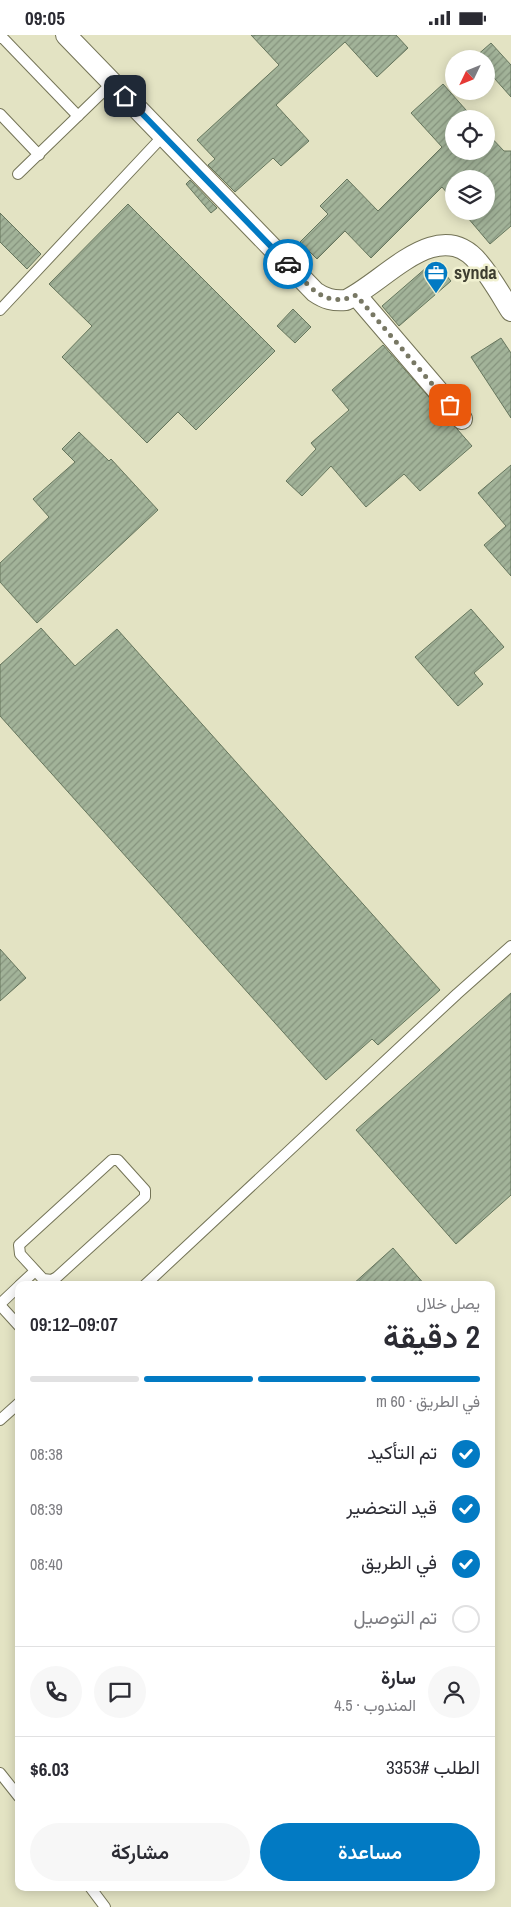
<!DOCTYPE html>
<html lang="ar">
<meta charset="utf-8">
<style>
:root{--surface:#fff;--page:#f7f7f7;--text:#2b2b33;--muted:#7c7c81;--line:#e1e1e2;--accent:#027ac3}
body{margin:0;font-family:"Archivo Narrow",Vazirmatn,sans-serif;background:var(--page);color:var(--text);direction:rtl;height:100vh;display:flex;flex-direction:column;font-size:19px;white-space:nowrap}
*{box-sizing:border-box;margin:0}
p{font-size:16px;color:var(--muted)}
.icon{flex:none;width:28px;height:28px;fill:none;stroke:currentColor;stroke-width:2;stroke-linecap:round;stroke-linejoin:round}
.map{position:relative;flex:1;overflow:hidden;direction:ltr}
.panel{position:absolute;left:15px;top:1246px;width:480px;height:610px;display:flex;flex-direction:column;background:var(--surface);border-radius:10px;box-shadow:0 2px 12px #0003;direction:rtl}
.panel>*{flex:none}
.needle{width:32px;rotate:227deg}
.buttons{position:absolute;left:445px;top:15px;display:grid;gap:10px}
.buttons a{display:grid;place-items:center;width:50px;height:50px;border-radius:50%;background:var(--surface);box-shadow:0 2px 12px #0003;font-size:25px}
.pin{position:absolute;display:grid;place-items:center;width:42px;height:42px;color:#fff;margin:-21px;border-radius:10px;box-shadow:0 2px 8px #0006}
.courier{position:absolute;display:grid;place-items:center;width:50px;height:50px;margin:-25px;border:4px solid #027ac3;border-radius:50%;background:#fff;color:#222;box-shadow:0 1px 6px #0007}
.overview em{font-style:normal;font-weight:600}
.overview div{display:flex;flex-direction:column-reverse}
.overview{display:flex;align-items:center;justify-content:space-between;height:85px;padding:0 15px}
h1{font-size:32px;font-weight:600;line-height:38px}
.bar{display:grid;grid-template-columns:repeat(4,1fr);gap:8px 5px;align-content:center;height:60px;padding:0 15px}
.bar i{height:6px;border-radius:4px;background:var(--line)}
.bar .current{background:var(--accent)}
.bar p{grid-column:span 4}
.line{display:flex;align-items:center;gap:12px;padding:0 15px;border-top:1px solid var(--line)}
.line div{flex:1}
.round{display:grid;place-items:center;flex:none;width:52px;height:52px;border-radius:26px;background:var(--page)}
ol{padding:0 15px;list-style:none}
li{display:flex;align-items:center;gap:15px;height:55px}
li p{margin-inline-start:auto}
li .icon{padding:5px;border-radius:50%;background:var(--accent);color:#fff;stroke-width:4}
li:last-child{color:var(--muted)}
li i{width:28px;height:28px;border:2px solid var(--line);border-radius:50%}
.primary-button{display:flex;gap:10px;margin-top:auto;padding:10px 15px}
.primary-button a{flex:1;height:58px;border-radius:30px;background:var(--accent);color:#fff;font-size:20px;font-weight:600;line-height:58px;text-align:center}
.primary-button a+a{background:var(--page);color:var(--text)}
.status{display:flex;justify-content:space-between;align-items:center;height:35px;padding:0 25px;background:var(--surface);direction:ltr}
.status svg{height:14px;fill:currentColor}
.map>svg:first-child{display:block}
</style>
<div class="status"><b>09:05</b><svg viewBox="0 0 49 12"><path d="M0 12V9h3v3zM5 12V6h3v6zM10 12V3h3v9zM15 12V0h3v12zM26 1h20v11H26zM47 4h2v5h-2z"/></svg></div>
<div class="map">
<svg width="511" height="1872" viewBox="0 0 511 1872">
<defs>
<pattern id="building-hatch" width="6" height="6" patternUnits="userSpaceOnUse" patternTransform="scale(1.25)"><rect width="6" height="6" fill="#a2b399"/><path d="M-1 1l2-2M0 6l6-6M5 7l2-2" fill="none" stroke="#85937d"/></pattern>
</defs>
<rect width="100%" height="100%" fill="#e3e3c3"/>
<!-- building -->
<g fill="url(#building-hatch)" stroke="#66765d">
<polygon points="251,0 396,0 408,13 377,42 345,7 276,70 309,106 281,131 273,123 235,157 208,130 215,124 197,105 279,30"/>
<polygon points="491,8 511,30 511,62 486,34 486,24 477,24 475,22"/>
<polygon points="443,49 474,84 454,84 454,116 486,116 486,97 504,116 511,116 511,191 490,209 462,176 486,176 486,144 454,144 454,166 442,152 371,223 345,196 317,224 300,207 328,179 320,171 347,144 378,176 442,112 411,78"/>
<polygon points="190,145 217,173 211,178 186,149"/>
<polygon points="128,169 275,316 196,395 178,377 147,408 62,322 92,291 49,249"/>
<polygon points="0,178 41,219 27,234 0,207"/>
<polygon points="434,226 451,246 399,291 382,271"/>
<polygon points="293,274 311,292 295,308 277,291"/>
<polygon points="501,303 511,318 511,383 471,322"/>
<polygon points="383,310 472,411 420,456 404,439 366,472 331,431 302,461 286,446 316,414 311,408 349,375 332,355"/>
<polygon points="79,397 109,426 111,424 158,475 37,588 0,547 0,528 49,482 33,464 75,427 62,414"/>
<polygon points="511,430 511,541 484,510 506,491 478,458"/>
<polygon points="471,574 504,612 474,638 483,649 458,671 415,622"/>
<polygon points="41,593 75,631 117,594 440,955 378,1010 372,1004 326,1045 0,681 0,630"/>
<polygon points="0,914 26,943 0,966"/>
<polygon points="511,958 511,1160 456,1209 356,1095"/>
<polygon points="393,1213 425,1250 352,1250"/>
</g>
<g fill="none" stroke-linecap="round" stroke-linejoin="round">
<defs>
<g id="service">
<polyline points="0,0 78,81"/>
<polyline points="0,79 39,120"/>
<polyline points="18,139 112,48"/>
<polyline points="0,275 163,101"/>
<polygon points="112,1125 118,1125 145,1155 145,1162 57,1242 52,1245 43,1244 20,1219 19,1210"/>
<polyline points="20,1250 35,1236"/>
<polyline points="145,1250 457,959 511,911"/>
<polyline points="0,1269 19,1251"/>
<polyline points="0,1270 19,1291"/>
<polyline points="0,1385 19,1368"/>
<polyline points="0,1738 19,1762"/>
<polyline points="90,1852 105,1872"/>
</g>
<g id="minor">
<path d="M66,0l249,257c10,7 18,9 31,8 39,-18 92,-87 133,-37 12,14 22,32 32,48"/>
<polyline points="356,260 462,384"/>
</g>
</defs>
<!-- service casing -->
<use href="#service" stroke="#747457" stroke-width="12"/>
<!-- minor casing -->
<use href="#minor" stroke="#747457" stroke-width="22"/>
<!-- service -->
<use href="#service" stroke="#fff" stroke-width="10"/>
<!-- minor -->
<use href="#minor" stroke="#fff" stroke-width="20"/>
</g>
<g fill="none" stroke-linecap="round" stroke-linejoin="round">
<!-- done -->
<path stroke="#787864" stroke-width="5" stroke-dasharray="0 9" d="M288,229c21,21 36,46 68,31l94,110"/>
<!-- route -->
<polyline stroke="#027ac3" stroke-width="6" points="125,61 288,229"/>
</g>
<!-- icons -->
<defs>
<symbol id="office-pin" viewBox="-11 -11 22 30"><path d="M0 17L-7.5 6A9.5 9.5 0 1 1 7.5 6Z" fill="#027ac3" stroke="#f0f0d0"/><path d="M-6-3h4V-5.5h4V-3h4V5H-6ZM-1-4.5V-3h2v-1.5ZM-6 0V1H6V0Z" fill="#fff"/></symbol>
</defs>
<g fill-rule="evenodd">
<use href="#office-pin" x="422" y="224" width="28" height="38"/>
</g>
<g text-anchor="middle" stroke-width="5" stroke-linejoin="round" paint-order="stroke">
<!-- poi labels -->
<g font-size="18" font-weight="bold" fill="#3e3e31" stroke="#f0f0d0" text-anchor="start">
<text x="454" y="244">synda</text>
</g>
</g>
</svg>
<div class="buttons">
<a><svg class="needle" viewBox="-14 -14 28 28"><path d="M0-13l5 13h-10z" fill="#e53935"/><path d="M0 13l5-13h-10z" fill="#7c7c81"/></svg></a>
<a><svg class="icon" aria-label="locate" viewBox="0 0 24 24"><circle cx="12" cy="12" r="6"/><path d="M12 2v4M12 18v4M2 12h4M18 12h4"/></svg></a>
<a><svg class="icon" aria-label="layers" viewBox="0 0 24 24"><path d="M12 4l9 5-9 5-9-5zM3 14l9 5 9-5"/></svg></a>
</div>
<div class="pin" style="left:450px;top:370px;background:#ea580c"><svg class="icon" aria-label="bag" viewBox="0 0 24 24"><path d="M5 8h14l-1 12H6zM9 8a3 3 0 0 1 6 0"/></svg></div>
<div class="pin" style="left:125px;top:61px;background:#1f2937"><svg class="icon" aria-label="home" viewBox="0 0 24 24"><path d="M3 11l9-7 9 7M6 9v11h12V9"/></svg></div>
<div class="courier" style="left:288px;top:229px"><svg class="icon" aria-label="car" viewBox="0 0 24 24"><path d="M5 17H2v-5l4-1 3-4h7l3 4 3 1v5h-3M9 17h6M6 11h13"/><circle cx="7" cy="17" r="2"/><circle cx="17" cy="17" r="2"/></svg></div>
<section class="panel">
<div class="overview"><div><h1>2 دقيقة</h1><p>يصل خلال</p></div><em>09:07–09:12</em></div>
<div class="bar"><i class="current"></i><i class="current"></i><i class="current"></i><i></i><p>في الطريق · 60 m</p></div>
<ol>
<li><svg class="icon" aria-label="check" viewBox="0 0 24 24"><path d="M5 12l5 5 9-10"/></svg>تم التأكيد<p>08:38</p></li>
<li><svg class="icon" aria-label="check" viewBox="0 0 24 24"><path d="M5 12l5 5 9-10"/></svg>قيد التحضير<p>08:39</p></li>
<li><svg class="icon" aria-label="check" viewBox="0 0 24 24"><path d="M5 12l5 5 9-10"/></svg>في الطريق<p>08:40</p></li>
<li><i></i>تم التوصيل</li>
</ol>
<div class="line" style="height:90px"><a class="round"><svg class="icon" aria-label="person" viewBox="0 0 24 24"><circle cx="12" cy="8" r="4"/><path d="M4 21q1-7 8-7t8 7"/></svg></a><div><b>سارة</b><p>المندوب · 4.5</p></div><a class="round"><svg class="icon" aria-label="chat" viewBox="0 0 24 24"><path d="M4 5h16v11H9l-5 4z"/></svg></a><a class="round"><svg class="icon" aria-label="phone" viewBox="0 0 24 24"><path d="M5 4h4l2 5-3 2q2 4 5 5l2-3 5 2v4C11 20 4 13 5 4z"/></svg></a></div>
<div class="line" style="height:65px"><div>الطلب #3353</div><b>$6.03</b></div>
<div class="primary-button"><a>مساعدة</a><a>مشاركة</a></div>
</section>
</div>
